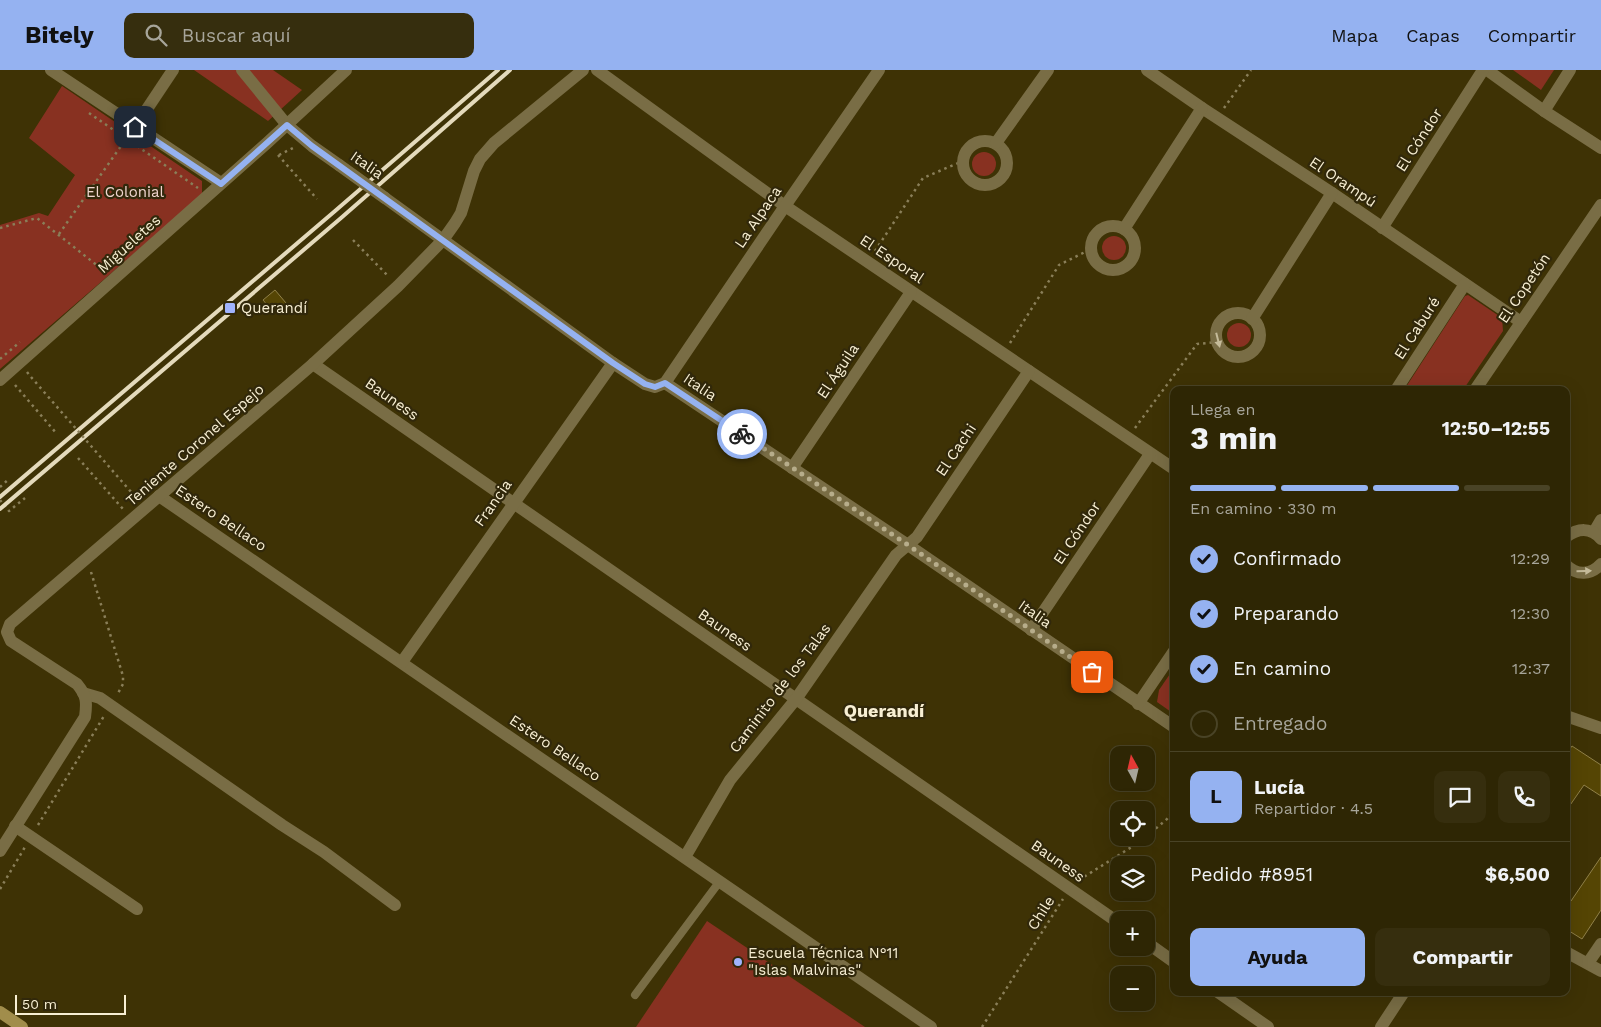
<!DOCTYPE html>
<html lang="es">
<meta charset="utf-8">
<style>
:root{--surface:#2e2604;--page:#362e0e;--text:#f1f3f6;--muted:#a7a59a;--line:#494326;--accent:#95b2f1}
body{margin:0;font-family:"Work Sans",sans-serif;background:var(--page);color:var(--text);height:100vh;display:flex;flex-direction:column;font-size:19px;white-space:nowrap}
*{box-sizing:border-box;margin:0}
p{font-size:16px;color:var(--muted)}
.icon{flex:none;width:28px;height:28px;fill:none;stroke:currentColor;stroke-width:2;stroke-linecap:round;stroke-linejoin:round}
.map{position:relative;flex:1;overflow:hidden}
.sheet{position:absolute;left:1170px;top:316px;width:400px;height:610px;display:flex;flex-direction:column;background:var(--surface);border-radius:10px;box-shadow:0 5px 20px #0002,0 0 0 1px var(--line)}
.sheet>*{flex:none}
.needle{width:32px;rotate:352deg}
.buttons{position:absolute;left:1110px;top:676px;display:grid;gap:10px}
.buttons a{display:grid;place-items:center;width:45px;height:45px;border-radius:10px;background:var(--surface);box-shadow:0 5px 20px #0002,0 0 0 1px var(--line);font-size:25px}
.scale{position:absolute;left:15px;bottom:12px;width:111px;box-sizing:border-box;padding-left:5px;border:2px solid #f8efd3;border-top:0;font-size:14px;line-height:18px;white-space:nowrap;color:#f8efd3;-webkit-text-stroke:4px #31280b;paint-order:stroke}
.pin{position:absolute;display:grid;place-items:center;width:42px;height:42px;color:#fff;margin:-21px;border-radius:10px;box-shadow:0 2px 8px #0006}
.courier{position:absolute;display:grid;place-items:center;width:50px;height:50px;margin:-25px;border:4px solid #95b2f1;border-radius:50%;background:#fff;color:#222;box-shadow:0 1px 6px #0007}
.overview em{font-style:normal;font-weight:700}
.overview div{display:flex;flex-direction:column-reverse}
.overview{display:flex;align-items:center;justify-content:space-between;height:85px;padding:0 20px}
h1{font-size:32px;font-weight:700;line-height:38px}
.bar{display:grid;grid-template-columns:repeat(4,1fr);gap:8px 5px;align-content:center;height:60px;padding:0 20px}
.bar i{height:6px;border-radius:4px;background:var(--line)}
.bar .on{background:var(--accent)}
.bar p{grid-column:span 4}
.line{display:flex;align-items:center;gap:12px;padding:0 20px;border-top:1px solid var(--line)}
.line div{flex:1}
.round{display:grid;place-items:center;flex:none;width:52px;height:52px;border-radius:10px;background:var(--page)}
ol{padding:0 20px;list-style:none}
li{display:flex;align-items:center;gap:15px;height:55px}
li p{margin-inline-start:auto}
li .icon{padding:5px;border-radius:50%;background:var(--accent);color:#111;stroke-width:4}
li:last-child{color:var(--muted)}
li i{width:28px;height:28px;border:2px solid var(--line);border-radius:50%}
.primary-button{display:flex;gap:10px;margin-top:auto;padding:10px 20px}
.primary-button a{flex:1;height:58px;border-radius:10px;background:var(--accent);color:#111;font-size:20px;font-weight:700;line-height:58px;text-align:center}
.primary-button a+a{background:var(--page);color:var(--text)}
header{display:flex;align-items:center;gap:30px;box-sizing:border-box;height:70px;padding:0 25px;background:var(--accent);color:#111}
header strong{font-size:24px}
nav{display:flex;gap:28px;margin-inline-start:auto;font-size:18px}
.search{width:350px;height:45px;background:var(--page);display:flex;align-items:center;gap:12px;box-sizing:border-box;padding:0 18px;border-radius:10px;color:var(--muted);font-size:19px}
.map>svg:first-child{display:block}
</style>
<header>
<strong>Bitely</strong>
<div class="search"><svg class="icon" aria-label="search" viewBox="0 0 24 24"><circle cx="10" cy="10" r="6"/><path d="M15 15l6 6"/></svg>Buscar aquí</div>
<nav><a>Mapa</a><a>Capas</a><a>Compartir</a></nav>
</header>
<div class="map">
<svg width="1601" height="957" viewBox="0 0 1601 957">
<rect width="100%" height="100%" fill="#3e3205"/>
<!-- green -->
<g fill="#883121">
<polygon points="194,0 273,0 302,20 268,51"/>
<polygon points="1513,0 1554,0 1541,20"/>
<polygon points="62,16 202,111 202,125 0,299 0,155 39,143 48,146 75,105 29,68"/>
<circle cx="984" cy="94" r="12"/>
<circle cx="1114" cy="178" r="12"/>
<polygon points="1468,225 1502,248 1503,261 1463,320 1404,320 1465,226"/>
<circle cx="1239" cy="265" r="12"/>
<polygon points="1174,598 1174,644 1157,632 1159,620"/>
<polygon points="707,851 865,957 636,957"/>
</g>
<!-- building -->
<g fill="#554504" stroke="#908049">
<polygon points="275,220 286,233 274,243 263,230"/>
<polygon points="1572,676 1601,695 1601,726 1584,715 1566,741 1566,684"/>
<polygon points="1601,787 1601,840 1582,869 1566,859 1566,828 1571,831"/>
</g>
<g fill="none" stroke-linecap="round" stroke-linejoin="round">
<!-- path -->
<g stroke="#8a7f59" stroke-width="2.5" stroke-dasharray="2.5 4" stroke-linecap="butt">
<polyline points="1224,38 1251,0"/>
<polyline points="89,43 198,118"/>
<polyline points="278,85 317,129"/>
<polyline points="279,85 293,78"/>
<polyline points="0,158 37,148 103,200"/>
<polyline points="59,164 126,69"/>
<polyline points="353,170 389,207"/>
<polyline points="875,181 923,108 963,91"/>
<polyline points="1010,273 1059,195 1091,179"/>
<polyline points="0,289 20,272"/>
<polyline points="27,302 31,307"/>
<polyline points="15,315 57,364"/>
<polyline points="1135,358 1197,274 1217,272"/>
<polyline points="78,388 123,439"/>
<polyline points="0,417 9,409"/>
<polyline points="0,430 9,441 25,428"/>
<polyline points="91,502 123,606 123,614 117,625"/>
<polyline points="38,755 104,646"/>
<polyline points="1146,767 1167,749 1174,739"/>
<polyline points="1079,810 1138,773 1145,768"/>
<polyline points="0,819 25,777"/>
<polyline points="982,957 1063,829"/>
</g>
<!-- lane -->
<polyline stroke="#796d45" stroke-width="8" points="635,925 720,811"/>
<!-- street -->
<g stroke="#796d45" stroke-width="12">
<polyline points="51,0 221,113"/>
<polyline points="242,0 287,55 312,76 339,95"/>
<polyline points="597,0 785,136 1174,399"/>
<polyline points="1147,0 1202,38 1332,123 1521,252"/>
<polyline points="1487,0 1544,41 1601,78"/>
<polyline points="1544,41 1570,0"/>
<polyline points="135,57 173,0"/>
<circle cx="985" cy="93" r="22"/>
<polyline points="996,73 1048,0"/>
<polyline points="385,128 613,293 645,314 655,317 665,313"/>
<circle cx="1113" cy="178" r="22"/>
<polyline points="1382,158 1483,0"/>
<polyline points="1124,159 1202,38"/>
<circle cx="1238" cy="265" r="22"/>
<polyline points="1252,249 1332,123"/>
<polyline points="313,294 1119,853"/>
<polyline points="0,310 267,73 346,0"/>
<polyline points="665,313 908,475 1174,657"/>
<polyline points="665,313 785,136 879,0"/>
<polyline points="1396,320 1465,214"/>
<polyline points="1475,320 1601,135"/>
<polyline points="792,398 911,222"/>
<polyline points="159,426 931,957"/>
<polyline points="1594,462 1601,450"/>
<path d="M1566,467c12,-9 25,-10 35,2"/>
<path d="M1566,495c11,11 25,10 35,-1"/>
<polyline points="1031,560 1150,384"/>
<polyline points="402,592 613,293"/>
<polyline points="83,623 100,628 110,635 282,755 324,782 395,835"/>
<polyline points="1138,634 1174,581"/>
<polyline points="1566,646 1601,658"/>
<polyline points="15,756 137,839"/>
<path d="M0,781l85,-134c2,-15 2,-21 -8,-33l-66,-43 -4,-9 3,-8 303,-260 85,-78 45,-46 12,-17 6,-10 13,-42 6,-12 14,-16 89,-73"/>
<polyline points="685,787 730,710 796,629 896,485 917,467 1029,301"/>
<polyline points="1146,872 1174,892"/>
<polyline points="1566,882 1601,901"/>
<polyline points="1588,893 1601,874"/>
<polyline points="1218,922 1268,957"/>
<polyline points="1381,957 1404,922"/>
</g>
<!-- secondary -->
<polyline stroke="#a18d4b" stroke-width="12" points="0,942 22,957"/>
<!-- rail -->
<g stroke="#e4dabc" stroke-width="4">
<polyline points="0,427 335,141 498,0"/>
<polyline points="0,439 341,148 510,0"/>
</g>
<!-- path-bridge -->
<polyline stroke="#8a7f59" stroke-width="2.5" stroke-dasharray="2.5 4" stroke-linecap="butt" points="31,307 138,430"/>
<!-- street-bridge -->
<polyline stroke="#796d45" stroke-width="12" points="339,95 385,128"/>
</g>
<!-- one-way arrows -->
<defs><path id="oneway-solid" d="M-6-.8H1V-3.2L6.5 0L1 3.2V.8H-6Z" transform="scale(1.25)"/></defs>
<g fill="#c5bb9a">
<use href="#oneway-solid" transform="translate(1218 270) rotate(76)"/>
<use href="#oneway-solid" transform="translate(1584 501) rotate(-2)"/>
</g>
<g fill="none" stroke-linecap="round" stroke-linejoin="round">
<!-- done -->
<polyline stroke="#b7ad8b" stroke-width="5" stroke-dasharray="0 9" points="742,364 908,475 1092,602"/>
<!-- route -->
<polyline stroke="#95b2f1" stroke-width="6" points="135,57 221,114 287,55 312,76 613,293 645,314 655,317 665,313 742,364"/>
</g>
<!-- markers -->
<g fill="#a0b3fd" stroke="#31280b" stroke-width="2">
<rect x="224" y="232" width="12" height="12" rx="2.5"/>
<circle cx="738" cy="892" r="5"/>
</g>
<g text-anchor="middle" stroke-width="4.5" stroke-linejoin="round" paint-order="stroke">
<!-- street labels -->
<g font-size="15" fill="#f8efd3" stroke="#31280b">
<text transform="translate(1419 70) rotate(-57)" y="5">El Cóndor</text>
<text transform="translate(367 95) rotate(35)" y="5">Italia</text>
<text transform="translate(1343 112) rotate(34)" y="5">El Orampú</text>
<text transform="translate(758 147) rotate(-56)" y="5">La Alpaca</text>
<text transform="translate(129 174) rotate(-42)" y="5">Migueletes</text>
<text transform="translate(892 189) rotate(34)" y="5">El Esporal</text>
<text transform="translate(1524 218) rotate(-56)" y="5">El Copetón</text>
<text transform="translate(1417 258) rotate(-57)" y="5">El Caburé</text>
<text transform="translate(838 301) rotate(-56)" y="5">El Águila</text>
<text transform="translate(700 317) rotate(34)" y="5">Italia</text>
<text transform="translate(392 329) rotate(35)" y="5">Bauness</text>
<text transform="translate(195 375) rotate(-41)" y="5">Teniente Coronel Espejo</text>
<text transform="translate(956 380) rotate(-56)" y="5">El Cachi</text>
<text transform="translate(493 433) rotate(-55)" y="5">Francia</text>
<text transform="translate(221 448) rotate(34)" y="5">Estero Bellaco</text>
<text transform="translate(1077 463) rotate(-56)" y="5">El Cóndor</text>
<text transform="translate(1035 544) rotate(35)" y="5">Italia</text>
<text transform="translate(725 560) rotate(35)" y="5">Bauness</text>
<text transform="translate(780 618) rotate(-53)" y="5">Caminito de los Talas</text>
<text transform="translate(555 678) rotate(34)" y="5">Estero Bellaco</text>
<text transform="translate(1058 791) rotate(35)" y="5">Bauness</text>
<text transform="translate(1041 843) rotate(-58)" y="5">Chile</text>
</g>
<!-- park labels -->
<g font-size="15" fill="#f1d6cf" stroke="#31280b">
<text x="125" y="127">El Colonial</text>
</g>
<!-- poi labels -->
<g font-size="15" fill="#f8efd3" stroke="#31280b" text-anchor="start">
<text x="241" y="243">Querandí</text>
<text x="748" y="888">Escuela Técnica N°11<tspan x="748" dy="17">"Islas Malvinas"</tspan></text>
</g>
<!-- quarter labels -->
<g font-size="18" font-weight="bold" fill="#f8efd3" stroke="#31280b">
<text x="884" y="647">Querandí</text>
</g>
</g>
</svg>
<div class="buttons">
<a><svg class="needle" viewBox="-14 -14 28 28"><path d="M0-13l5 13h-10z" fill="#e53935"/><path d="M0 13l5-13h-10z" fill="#a7a59a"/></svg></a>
<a><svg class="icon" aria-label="locate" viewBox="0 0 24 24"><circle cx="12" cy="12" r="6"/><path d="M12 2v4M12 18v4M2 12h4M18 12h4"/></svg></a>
<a><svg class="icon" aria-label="layers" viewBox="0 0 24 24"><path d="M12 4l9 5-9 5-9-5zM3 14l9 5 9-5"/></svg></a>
<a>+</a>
<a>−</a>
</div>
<div class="scale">50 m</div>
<div class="pin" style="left:1092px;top:602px;background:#ea580c"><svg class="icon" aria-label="bag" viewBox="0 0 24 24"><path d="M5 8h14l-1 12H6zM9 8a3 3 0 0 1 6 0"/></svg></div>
<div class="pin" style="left:135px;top:57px;background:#1f2937"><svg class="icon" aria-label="home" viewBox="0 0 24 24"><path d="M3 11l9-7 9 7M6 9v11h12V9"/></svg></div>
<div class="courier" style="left:742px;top:364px"><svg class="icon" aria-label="bike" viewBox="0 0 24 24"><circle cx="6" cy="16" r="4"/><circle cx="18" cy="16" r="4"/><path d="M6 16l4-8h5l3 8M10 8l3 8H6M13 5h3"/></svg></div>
<section class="sheet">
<div class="overview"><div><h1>3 min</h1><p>Llega en</p></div><em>12:50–12:55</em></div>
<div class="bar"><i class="on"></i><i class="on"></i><i class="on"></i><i></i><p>En camino · 330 m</p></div>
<ol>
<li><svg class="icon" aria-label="check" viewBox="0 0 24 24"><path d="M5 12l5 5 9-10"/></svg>Confirmado<p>12:29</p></li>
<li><svg class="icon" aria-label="check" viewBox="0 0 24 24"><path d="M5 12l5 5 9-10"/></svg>Preparando<p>12:30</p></li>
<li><svg class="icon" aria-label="check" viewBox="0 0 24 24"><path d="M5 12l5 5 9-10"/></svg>En camino<p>12:37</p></li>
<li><i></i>Entregado</li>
</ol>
<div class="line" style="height:90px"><b class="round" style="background:var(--accent);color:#111">L</b><div><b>Lucía</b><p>Repartidor · 4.5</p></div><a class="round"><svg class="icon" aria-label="chat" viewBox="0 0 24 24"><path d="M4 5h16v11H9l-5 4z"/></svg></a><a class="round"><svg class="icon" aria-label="phone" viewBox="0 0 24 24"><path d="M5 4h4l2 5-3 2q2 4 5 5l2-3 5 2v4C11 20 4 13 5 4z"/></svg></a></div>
<div class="line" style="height:65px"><div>Pedido #8951</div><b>$6,500</b></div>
<div class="primary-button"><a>Ayuda</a><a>Compartir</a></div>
</section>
</div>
